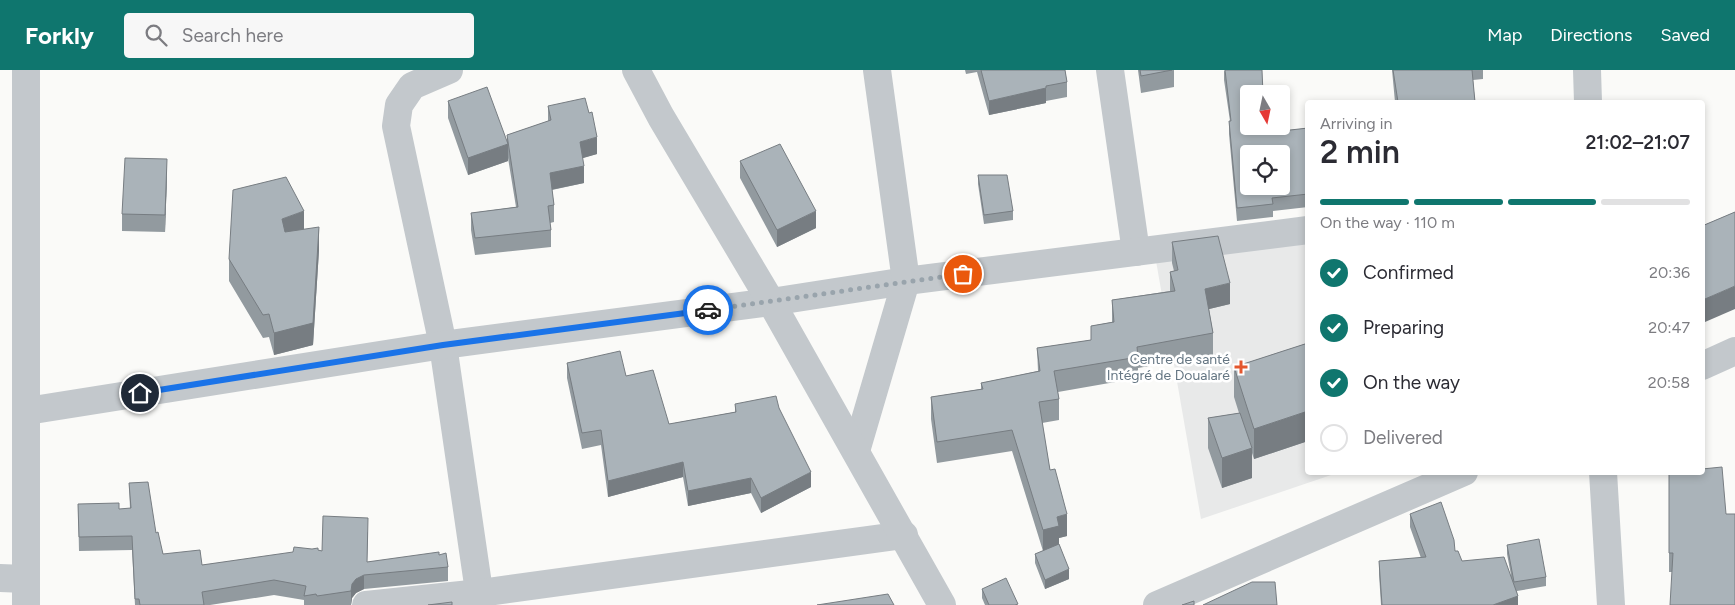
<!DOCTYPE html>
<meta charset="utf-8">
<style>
:root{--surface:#fff;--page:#f7f7f7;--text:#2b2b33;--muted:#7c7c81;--line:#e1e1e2;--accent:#0f766e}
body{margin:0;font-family:Figtree,sans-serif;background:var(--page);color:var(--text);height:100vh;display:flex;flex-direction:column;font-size:19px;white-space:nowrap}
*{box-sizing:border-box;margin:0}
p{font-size:16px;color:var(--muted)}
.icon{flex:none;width:28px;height:28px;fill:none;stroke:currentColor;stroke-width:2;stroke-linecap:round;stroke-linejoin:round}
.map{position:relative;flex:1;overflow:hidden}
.panel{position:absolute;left:1305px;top:30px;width:400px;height:375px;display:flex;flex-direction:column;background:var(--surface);border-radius:5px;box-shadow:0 2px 8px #0003}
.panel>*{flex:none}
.needle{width:32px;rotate:171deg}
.fabs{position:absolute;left:1240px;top:15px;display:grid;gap:10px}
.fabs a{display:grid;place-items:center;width:50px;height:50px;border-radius:5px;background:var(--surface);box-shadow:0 2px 8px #0003;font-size:25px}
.pin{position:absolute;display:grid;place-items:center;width:42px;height:42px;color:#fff;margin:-21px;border:2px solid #fff;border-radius:50%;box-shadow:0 1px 5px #0007}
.courier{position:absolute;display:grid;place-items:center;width:50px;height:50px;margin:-25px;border:4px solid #1a73e8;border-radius:50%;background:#fff;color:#222;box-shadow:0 1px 6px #0007}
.overview em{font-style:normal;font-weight:600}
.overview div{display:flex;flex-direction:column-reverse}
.overview{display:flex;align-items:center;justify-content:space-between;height:85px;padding:0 15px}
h1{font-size:32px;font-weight:600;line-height:38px}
.bar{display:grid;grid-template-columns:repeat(4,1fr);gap:8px 5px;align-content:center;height:60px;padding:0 15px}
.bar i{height:6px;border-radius:4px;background:var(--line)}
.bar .on{background:var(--accent)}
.bar p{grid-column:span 4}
ol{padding:0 15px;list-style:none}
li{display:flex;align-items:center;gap:15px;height:55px}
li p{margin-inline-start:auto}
li .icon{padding:5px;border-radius:50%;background:var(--accent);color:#fff;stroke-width:4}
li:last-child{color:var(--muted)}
li i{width:28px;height:28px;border:2px solid var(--line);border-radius:50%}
header{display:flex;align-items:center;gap:30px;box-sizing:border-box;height:70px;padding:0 25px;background:var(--accent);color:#fff}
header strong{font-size:24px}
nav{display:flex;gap:28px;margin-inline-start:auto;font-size:18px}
.search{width:350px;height:45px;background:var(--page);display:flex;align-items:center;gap:12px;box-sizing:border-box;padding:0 18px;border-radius:5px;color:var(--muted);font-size:19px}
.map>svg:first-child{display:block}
</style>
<header>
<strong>Forkly</strong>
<div class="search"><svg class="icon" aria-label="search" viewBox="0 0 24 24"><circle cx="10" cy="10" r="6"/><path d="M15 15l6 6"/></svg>Search here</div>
<nav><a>Map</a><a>Directions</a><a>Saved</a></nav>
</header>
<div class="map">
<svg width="1735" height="535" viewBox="0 0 1735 535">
<rect width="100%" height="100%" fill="#fafaf8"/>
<!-- built -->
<polygon fill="#e8e9e9" points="1307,170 1308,402 1337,403 1201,449 1156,191"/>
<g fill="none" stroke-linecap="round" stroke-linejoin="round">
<!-- minor -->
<g stroke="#c3c8cc" stroke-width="28">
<polyline points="449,0 412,16 399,35 396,56 443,275 481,535"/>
<polyline points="1110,0 1136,182"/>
<polyline points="1702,296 1735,281"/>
<polyline points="27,341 443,275 771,232 906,211 1308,160"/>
<polyline points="856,381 906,211 877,0"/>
<polyline points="0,508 25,509"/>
<polyline points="26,535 26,0"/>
<polyline points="366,535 480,523 904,465"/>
<polyline points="1157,535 1464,402"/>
</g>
<!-- tertiary -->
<g stroke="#c3c8cc" stroke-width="28">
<polyline points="636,0 661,47 771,232 942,535"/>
<polyline points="1587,0 1588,32"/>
<polyline points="1603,402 1611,535"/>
</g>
</g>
<!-- wall -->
<g fill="#929a9f">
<polygon points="965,0 1065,0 1067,12 1067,27 1046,31 1046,33 989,45 977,2 966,4"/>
<polygon points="1138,0 1174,0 1174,17 1141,23"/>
<polygon points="1224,0 1264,63 1308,58 1308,137 1273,141 1273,147 1237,151 1229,64 1229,51 1230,51 1224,10"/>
<polygon points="1392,0 1483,0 1483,9 1473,10 1475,32 1395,32"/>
<polygon points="448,31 507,72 507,65 548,51 548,36 597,84 582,88 584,113 552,120 554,135 554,152 550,153 551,160 551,177 475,185 471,160 471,143 516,137 508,88 508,91 468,105 448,48"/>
<polygon points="740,91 816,158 777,177 740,108"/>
<polygon points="978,105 1013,141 1013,150 984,154 978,114"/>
<polygon points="167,106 165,162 122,161 122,144"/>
<polygon points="1735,142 1705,252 1702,247 1702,156"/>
<polygon points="304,159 319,180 313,275 274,285 269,267 263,268 229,211 229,189"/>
<polygon points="1172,172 1230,234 1209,239 1213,263 1213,285 1138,298 1138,308 1058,322 1059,329 1059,350 1042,353 1050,400 1067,466 1059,468 1059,475 1069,509 1045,519 1035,493 1035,484 1043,481 1012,381 937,393 931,349 931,327 981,319 981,313 1038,301 1037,278 1091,270 1091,256 1112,252 1112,230 1170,221 1170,202 1174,201 1172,193"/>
<polygon points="1308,273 1308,371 1254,389 1252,383 1252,408 1222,418 1208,378 1208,348 1239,343 1234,327 1234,297"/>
<polygon points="567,293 626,306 669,354 735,342 735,334 779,338 811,417 761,443 751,423 688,436 683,407 608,427 601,375 582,379 567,308"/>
<polygon points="1669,402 1702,402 1672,502 1669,502"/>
<polygon points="129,413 156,463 163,484 202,495 318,480 322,481 368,462 367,492 439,485 448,497 448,511 364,519 356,523 352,528 351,535 304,535 304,530 274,525 210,535 135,535 132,480 79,481 78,434 119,439 130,439"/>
<polygon points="1410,444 1455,481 1462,491 1511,505 1507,484 1507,475 1546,507 1546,516 1517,521 1518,535 1381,535 1379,504 1379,491 1421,488 1410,457"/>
<polygon points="982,519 1018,535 985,535 982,528"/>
</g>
<!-- shaded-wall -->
<g fill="#777d82">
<polygon points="1046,18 1046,33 989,45 989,31"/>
<polygon points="597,67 597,84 580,89 580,72"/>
<polygon points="508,74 508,91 468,105 468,88"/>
<polygon points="167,89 167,106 165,162 165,145"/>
<polygon points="584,96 584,113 550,120 550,103"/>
<polygon points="304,141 304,164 282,172 282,149"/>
<polygon points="816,141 816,158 777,177 777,160"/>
<polygon points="319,157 319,180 313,275 274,285 274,263"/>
<polygon points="1230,213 1230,234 1205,240 1205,219"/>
<polygon points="1735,216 1735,239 1705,252 1705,229"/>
<polygon points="1308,341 1308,371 1254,389 1254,359"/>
<polygon points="1252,378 1252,408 1222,418 1222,388"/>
<polygon points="683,392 683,407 608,427 608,411"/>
<polygon points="811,402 811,417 761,443 761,428"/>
<polygon points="751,408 751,423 688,436 688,421"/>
<polygon points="1067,444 1067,466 1059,468 1059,478 1043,481 1043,460 1057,447"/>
<polygon points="1069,499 1069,509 1045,519 1045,510"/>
<polygon points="364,505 364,519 356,523 352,528 351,535 351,521 352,514 356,509"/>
<polygon points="1518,526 1518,535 1493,535"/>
</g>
<!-- building -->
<g fill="#aab3b9" stroke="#777d82" fill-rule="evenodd">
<polygon points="981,0 1065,0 1067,12 1046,16 1046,18 989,31"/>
<polygon points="1140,0 1172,0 1141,6"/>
<path d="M1225,0h37l1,24h-14v32h15v7l44,-5v66l-36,4 1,6 -36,4 -8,-87h2zM1249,84h32v32h-32z"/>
<polygon points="1393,0 1472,0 1475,32 1398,32"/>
<polygon points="487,17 508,74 468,88 448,31"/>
<polygon points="585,28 589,43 592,42 597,67 580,72 584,96 550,103 554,135 548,136 551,160 475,168 471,143 518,137 507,65 551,50 548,36"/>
<polygon points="780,74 816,141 777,160 740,91"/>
<polygon points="125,88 167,89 165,145 122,144"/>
<polygon points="978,105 1007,105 1013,141 984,145"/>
<polygon points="286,107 304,141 282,149 285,162 319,157 313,253 274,263 269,244 263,245 229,189 233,120"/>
<polygon points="1735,142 1735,216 1705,229 1702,224 1702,156"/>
<polygon points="1218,166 1230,213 1205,219 1213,263 1137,277 1138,287 1054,301 1059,329 1039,332 1050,400 1055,399 1067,444 1057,447 1059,456 1043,460 1012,360 937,372 931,327 983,319 981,313 1040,301 1037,278 1091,270 1091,256 1114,252 1112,230 1175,221 1170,202 1178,200 1172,172"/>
<polygon points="1308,273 1308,341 1254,359 1234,297"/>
<polygon points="620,281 626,306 653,300 669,354 736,342 735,334 776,326 779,338 811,402 761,428 751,408 688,421 683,392 608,411 601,360 582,363 567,293"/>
<polygon points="1240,343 1252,378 1222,388 1208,348"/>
<polygon points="1722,397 1726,444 1735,444 1735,535 1670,535 1673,483 1669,483 1669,402 1702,402 1702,399"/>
<polygon points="148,412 156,463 158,462 163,484 200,480 202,495 293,482 294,477 312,479 318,478 318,480 322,481 323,446 368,448 367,492 439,482 439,485 446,483 448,497 364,505 356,509 352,514 351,521 317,526 316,524 304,526 306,516 274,510 202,522 204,535 140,535 139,529 135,529 132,466 79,467 78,434 119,433 119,439 131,438 129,413"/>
<polygon points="1441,432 1454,470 1455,481 1458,481 1462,491 1504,487 1518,526 1493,535 1382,535 1379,491 1426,487 1410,444"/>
<polygon points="1539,469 1546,507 1514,512 1507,475"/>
<polygon points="1059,474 1069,499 1045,510 1035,484"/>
<polygon points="1006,508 1018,534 1015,535 989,535 982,519"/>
<polygon points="1252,512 1275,512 1277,535 1203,535"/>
<polygon points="888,524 894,535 817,535"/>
<polygon points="1194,531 1194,535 1182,535"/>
<polygon points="452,532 452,535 428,535"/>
</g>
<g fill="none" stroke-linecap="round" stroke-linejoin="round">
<!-- done -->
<polyline stroke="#99a4ac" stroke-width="5" stroke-dasharray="0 9" points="708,240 963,204"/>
<!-- route -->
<polyline stroke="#1a73e8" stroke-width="6" points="140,323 443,275 708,240"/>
</g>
<!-- markers -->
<path fill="#e4572e" stroke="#fff" stroke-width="2" d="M1238.5 289.5h5v5h5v5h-5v5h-5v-5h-5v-5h5z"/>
<g text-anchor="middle" stroke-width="5" stroke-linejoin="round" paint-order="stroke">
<!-- poi labels -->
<g font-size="14" fill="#657683" stroke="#fff" text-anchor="end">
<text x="1230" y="294">Centre de santé<tspan x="1230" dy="16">Intégré de Doualaré</tspan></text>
</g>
</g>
</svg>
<div class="fabs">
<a><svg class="needle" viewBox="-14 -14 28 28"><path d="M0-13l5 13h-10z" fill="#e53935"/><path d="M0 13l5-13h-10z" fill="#7c7c81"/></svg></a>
<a><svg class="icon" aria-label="locate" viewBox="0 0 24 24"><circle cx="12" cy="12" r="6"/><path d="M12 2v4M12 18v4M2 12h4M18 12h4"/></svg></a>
</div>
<div class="pin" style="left:963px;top:204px;background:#ea580c"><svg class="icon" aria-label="bag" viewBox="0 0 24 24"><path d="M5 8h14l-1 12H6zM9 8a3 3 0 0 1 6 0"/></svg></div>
<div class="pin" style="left:140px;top:323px;background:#1f2937"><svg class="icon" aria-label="home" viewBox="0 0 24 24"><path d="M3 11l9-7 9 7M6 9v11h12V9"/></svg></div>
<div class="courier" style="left:708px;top:240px"><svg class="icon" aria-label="car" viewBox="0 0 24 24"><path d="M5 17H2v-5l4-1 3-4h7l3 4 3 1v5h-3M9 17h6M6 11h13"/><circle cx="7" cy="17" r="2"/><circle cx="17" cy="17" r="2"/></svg></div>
<section class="panel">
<div class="overview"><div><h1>2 min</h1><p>Arriving in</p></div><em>21:02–21:07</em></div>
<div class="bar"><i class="on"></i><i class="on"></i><i class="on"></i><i></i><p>On the way · 110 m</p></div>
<ol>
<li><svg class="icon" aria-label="check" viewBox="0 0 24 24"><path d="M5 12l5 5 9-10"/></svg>Confirmed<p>20:36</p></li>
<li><svg class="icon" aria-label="check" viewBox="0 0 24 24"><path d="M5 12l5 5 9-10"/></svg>Preparing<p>20:47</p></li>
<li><svg class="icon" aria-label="check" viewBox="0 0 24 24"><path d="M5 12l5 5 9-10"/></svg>On the way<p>20:58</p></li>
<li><i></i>Delivered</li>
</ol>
</section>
</div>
